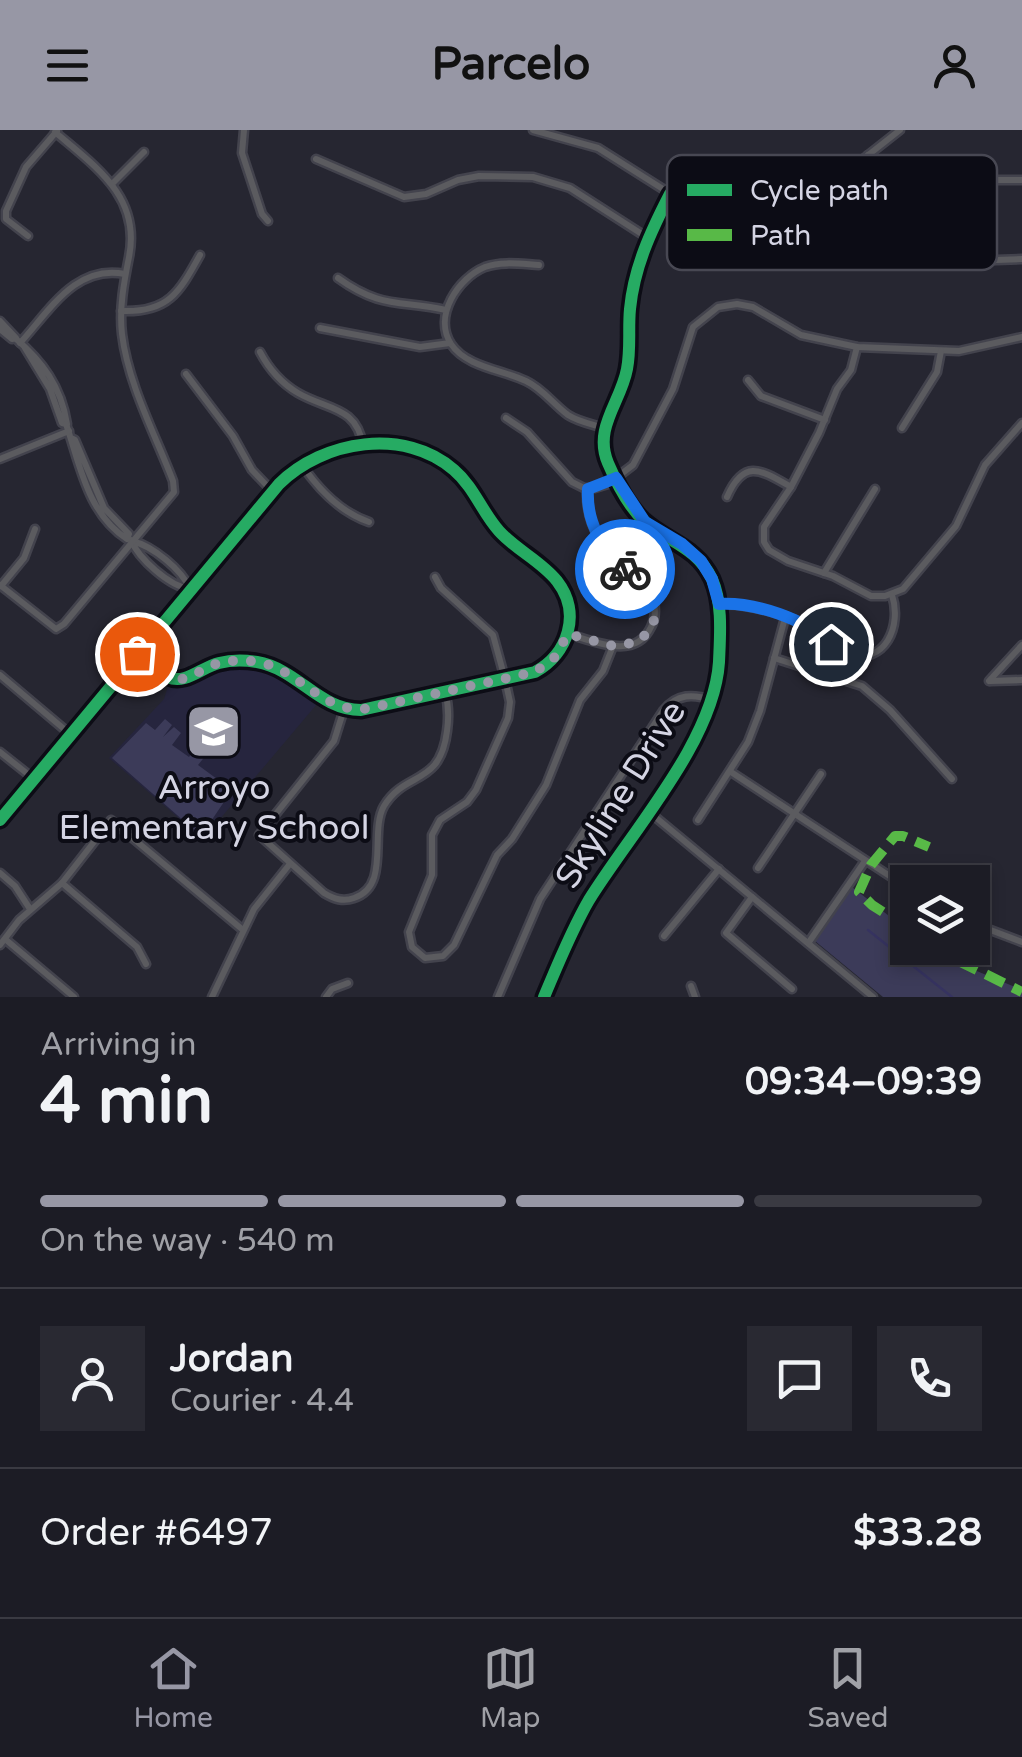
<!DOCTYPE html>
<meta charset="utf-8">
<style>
:root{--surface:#1c1c25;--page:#292932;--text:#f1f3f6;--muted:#a0a1a7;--line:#3a3a42;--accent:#9797a5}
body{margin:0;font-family:"Varela Round",sans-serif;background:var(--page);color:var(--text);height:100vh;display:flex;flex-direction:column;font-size:38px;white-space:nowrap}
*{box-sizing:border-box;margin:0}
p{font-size:32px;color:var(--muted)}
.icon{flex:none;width:55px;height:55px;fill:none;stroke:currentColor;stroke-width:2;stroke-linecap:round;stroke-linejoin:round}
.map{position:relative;height:867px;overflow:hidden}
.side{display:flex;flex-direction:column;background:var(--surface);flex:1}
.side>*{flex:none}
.tools{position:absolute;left:890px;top:735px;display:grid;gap:20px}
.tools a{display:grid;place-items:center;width:100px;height:100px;border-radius:0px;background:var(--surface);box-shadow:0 5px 15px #0003,0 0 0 2px var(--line);font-size:50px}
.pin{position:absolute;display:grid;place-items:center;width:85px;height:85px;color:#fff;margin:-42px;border:5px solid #fff;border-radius:50%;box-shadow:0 2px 10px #0007}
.courier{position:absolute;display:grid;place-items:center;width:100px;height:100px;margin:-50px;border:8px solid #1a73e8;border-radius:50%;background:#fff;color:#222;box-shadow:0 2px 12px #0007}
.headline em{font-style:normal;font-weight:800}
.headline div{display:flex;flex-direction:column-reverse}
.headline{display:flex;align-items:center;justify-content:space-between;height:170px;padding:0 40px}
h1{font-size:65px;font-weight:800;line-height:75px}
.bar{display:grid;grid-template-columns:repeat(4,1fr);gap:15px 10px;align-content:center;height:120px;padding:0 40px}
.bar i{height:12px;border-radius:8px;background:var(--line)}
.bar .active{background:var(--accent)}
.bar p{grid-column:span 4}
.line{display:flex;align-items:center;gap:25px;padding:0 40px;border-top:2px solid var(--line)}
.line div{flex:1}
.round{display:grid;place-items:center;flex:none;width:105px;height:105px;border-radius:0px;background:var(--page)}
header{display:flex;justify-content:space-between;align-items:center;height:130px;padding:0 40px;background:var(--accent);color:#111;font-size:45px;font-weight:800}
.menu{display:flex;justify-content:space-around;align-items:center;height:140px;border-top:2px solid var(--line);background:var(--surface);font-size:28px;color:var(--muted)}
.menu a{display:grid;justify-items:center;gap:5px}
.menu .active{color:var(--accent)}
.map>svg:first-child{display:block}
</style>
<header><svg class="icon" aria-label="menu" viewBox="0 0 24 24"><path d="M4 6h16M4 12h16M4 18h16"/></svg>Parcelo<svg class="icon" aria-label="person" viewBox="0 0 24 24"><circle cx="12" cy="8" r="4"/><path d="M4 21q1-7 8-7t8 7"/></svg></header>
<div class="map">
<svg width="1022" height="867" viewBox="0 0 1022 867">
<rect width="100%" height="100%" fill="#262631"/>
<!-- built -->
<polygon fill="#26253e" points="251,538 272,543 293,554 317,574 203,709 109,628 164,569 168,556 188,555 225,539"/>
<!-- green -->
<g fill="#3c3b59">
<polygon points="165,589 172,595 163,607 174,597 181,603 172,615 189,627 197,616 207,616 211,619 198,635 232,660 201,706 112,628 146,593 155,600"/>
<polygon points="852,757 907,800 908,818 930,818 941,826 1022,860 1022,867 883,867 815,811"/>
</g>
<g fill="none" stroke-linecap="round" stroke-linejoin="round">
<!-- stream -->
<polyline stroke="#363360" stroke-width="2.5" points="868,800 952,867"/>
<defs>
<g id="minor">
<polyline points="244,0 242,23 262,84 268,91"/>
<polyline points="533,0 598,18 674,66 762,77 835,119 858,123 899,120 967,131 1022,129"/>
<polyline points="868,25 890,45 909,50 1022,50"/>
<polyline points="316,29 404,67 426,64 458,50 479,46 533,47 570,58 648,108"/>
<polyline points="113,53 144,22"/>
<polyline points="801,99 834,52 900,0"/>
<polyline points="28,106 6,89 6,81 26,37 57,1"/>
<path d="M539,135c-18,-1 -37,-4 -54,2 -27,11 -52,49 -34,77 15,23 52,26 75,37 17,8 27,23 42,34 11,7 24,9 36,13"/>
<path d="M338,148c43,31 62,22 108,32"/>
<path d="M121,181c47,2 58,-18 79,-56"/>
<polyline points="0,191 16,208 12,209 0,199"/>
<polyline points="320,198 420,217 450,213"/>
<path d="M15,208c27,23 46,48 52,86l-5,-1 -12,-34 -25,-41"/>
<path d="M20,213c30,-33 56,-79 105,-69"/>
<polyline points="857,217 851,240 837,259 819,303 791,357 764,397 764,412 769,420 788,431 833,446 871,466 885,466 903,459 956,396 985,335 1022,293"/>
<path d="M260,222c9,17 21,31 38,41 29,17 59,13 65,53"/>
<polyline points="186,244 233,306 252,340 272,361"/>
<polyline points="748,250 761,266 825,290"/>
<polyline points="506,288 527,302 572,352 584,358 595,358 608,354 633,335 673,259 693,197 718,177 737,174 753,177 801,205 857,217 959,221 1022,207"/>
<path d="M66,294c14,40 21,89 61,115l2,-5 -25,-26 -29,-68 -4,-2"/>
<polyline points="902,298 937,242 941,221"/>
<polyline points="0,329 69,301"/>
<path d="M302,335c17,25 38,47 67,57"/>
<path d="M727,367c17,-39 34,-27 64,-10"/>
<path d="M131,410c8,19 38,46 59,49 -8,-19 -37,-43 -58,-48"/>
<polyline points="824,443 875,359"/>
<polyline points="435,447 441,458 493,505 505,549 510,572 508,588 476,660 467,672 440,690 432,705 432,745 409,802 412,817 425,828 443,826 454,815 497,725 512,709 546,655 580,570 603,541 613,516"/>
<path d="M0,455l56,44 8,-5 110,-132 -1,-11c-18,-47 -45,-97 -51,-147 -3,-26 2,-52 7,-77 12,-60 -33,-90 -74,-125"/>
<polyline points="1,456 24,428 35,399"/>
<path d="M719,475c25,-3 76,11 97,26 11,7 18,19 31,23 39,12 55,-29 45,-59"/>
<path d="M568,504c26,7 67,27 83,-7 5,-9 5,-21 1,-30 -5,-10 -13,-15 -21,-22 -27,-23 -46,-50 -44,-86"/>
<polyline points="774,528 862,556 890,580 952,649"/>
<polyline points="0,545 70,604"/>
<polyline points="989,551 1022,515"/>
<polyline points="990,551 1022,550"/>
<path d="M344,579l-10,32 -75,94 65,58c10,6 19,9 30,5 37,-12 15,-66 30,-92 22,-36 56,-19 63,-75 2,-14 2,-25 -2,-39"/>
<polyline points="0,622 34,649"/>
<polyline points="731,642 908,758"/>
<polyline points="648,681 873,867"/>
<path d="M0,690l279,-336c44,-44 126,-57 175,-14 20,17 28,42 45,61 17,19 42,30 58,50 25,32 11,73 -22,91l-174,38c-42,0 -63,-41 -104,-48 -13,-2 -26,-2 -38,1 -17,4 -34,22 -51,14 -12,-4 -22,-16 -31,-24"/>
<polyline points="698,690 748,612 760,581 785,488"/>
<polyline points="758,738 821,644"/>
<polyline points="0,743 15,756 30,779"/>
<polyline points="62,753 137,817 146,834"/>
<polyline points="752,767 726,803 792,859"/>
<polyline points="972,793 1022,812"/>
<polyline points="664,806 719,739"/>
<polyline points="5,809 74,867"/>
<polyline points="809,812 865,731"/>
<polyline points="0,815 19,790 62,753 111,690 243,800"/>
<polyline points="691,856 695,867"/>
<polyline points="212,867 254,779 289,735"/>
<polyline points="326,867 332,859 348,853"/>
<path d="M498,867l42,-98 123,-188c14,-18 30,-17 50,-11"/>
<path d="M544,867c14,-33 27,-66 45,-97 42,-68 125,-159 130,-238 1,-26 4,-58 -7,-83 -15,-32 -44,-37 -68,-58 -15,-14 -28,-39 -36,-58 -15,-35 13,-61 19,-94 4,-20 1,-40 3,-60 4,-42 21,-78 40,-115"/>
</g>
</defs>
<!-- minor casing -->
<use href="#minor" stroke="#43434d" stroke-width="11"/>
<!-- minor -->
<use href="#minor" stroke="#5b5b5f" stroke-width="6"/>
<!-- quiet -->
<g stroke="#58b947" stroke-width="10" stroke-dasharray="20 10" stroke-linecap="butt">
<polyline points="908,798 872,775 859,762 871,735 895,706 903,706 929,717"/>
<polyline points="932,818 1022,862"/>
</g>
<defs>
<g id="cycleway">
<path d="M0,690l279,-336c44,-44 126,-57 175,-14 20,17 28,42 45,61 17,19 42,30 58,50 25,32 11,73 -22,91l-174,38c-42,0 -63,-41 -104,-48 -13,-2 -26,-2 -38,1 -17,4 -34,22 -51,14 -12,-4 -22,-16 -31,-24"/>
<path d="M544,867c14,-33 27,-66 45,-97 42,-68 125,-159 130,-238 1,-26 4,-58 -7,-83 -15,-32 -44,-37 -68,-58 -15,-14 -28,-39 -36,-58 -15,-35 13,-61 19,-94 4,-20 1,-40 3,-60 4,-42 21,-78 40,-115"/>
</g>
</defs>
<!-- cycleway casing -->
<use href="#cycleway" stroke="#0c0c15" stroke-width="19"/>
<!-- cycleway -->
<use href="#cycleway" stroke="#26ab63" stroke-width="12"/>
</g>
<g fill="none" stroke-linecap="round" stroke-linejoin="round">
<!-- done -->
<path stroke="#9797a5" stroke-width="10" stroke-dasharray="0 18" d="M137,524c9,7 20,19 31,24 17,7 35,-11 51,-15 13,-3 26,-3 39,-1 44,8 65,54 112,46l165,-36 19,-14 14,-24 45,12 25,-4c33,-30 13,-50 -13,-73"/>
<!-- route -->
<path stroke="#1a73e8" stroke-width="12" d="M625,439c-24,-22 -39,-47 -37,-80l28,-11 29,44 37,22 19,17 11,18 7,25c37,-2 86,15 112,40"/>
</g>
<!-- icons -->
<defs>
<symbol id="school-square" viewBox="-11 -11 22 22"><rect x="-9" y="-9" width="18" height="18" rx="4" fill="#9797a5" stroke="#0c0c15"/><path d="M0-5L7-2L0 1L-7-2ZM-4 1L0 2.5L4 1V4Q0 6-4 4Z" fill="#fff"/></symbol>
</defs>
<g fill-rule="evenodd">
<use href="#school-square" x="182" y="570" width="63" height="63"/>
</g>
<g text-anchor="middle" stroke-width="8" stroke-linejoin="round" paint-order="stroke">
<!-- poi labels -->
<g font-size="35" fill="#d4d4e3" stroke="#0c0c15">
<text x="214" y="669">Arroyo<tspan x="214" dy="40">Elementary School</tspan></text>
</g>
<!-- street labels -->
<g font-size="35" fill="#d4d4e3" stroke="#0c0c15">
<text transform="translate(620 664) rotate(-58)" y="12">Skyline Drive</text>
</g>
</g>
<!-- legend -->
<rect x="667" y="25" width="330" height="115" rx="15" fill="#0c0c15" stroke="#484853" stroke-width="2.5"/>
<rect x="687" y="54" width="45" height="12" fill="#26ab63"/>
<rect x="687" y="99" width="45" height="12" fill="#58b947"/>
<g font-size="28" fill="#d4d4e3">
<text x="750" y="70">Cycle path</text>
<text x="750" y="115">Path</text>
</g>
</svg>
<div class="tools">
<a><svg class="icon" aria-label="layers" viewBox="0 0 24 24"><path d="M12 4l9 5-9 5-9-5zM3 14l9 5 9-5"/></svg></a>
</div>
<div class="pin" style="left:137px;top:524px;background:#ea580c"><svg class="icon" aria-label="bag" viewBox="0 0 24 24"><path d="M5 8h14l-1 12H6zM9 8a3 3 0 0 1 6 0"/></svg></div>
<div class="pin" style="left:831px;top:514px;background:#1f2937"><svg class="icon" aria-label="home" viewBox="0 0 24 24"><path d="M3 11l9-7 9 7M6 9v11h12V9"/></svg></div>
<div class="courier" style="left:625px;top:439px"><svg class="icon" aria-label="bike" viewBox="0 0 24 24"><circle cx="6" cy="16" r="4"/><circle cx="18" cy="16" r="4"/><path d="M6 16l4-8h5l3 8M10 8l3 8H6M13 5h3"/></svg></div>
</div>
<section class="side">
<div class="headline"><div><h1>4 min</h1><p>Arriving in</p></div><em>09:34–09:39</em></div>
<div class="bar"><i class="active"></i><i class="active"></i><i class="active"></i><i></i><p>On the way · 540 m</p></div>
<div class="line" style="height:180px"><a class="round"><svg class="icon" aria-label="person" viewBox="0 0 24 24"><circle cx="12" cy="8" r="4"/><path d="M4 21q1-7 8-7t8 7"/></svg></a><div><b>Jordan</b><p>Courier · 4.4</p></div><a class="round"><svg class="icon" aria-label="chat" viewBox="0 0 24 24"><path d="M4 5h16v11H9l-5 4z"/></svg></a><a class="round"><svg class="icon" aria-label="phone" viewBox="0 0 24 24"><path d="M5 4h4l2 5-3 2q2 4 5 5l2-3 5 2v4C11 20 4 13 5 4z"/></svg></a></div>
<div class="line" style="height:130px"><div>Order #6497</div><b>$33.28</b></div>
</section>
<nav class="menu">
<a class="active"><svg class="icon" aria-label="home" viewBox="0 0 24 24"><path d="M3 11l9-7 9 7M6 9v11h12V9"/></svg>Home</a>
<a><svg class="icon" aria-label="map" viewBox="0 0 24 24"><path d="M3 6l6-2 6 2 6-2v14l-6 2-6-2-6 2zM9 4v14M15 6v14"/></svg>Map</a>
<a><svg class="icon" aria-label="saved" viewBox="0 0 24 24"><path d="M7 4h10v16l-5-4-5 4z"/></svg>Saved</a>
</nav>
